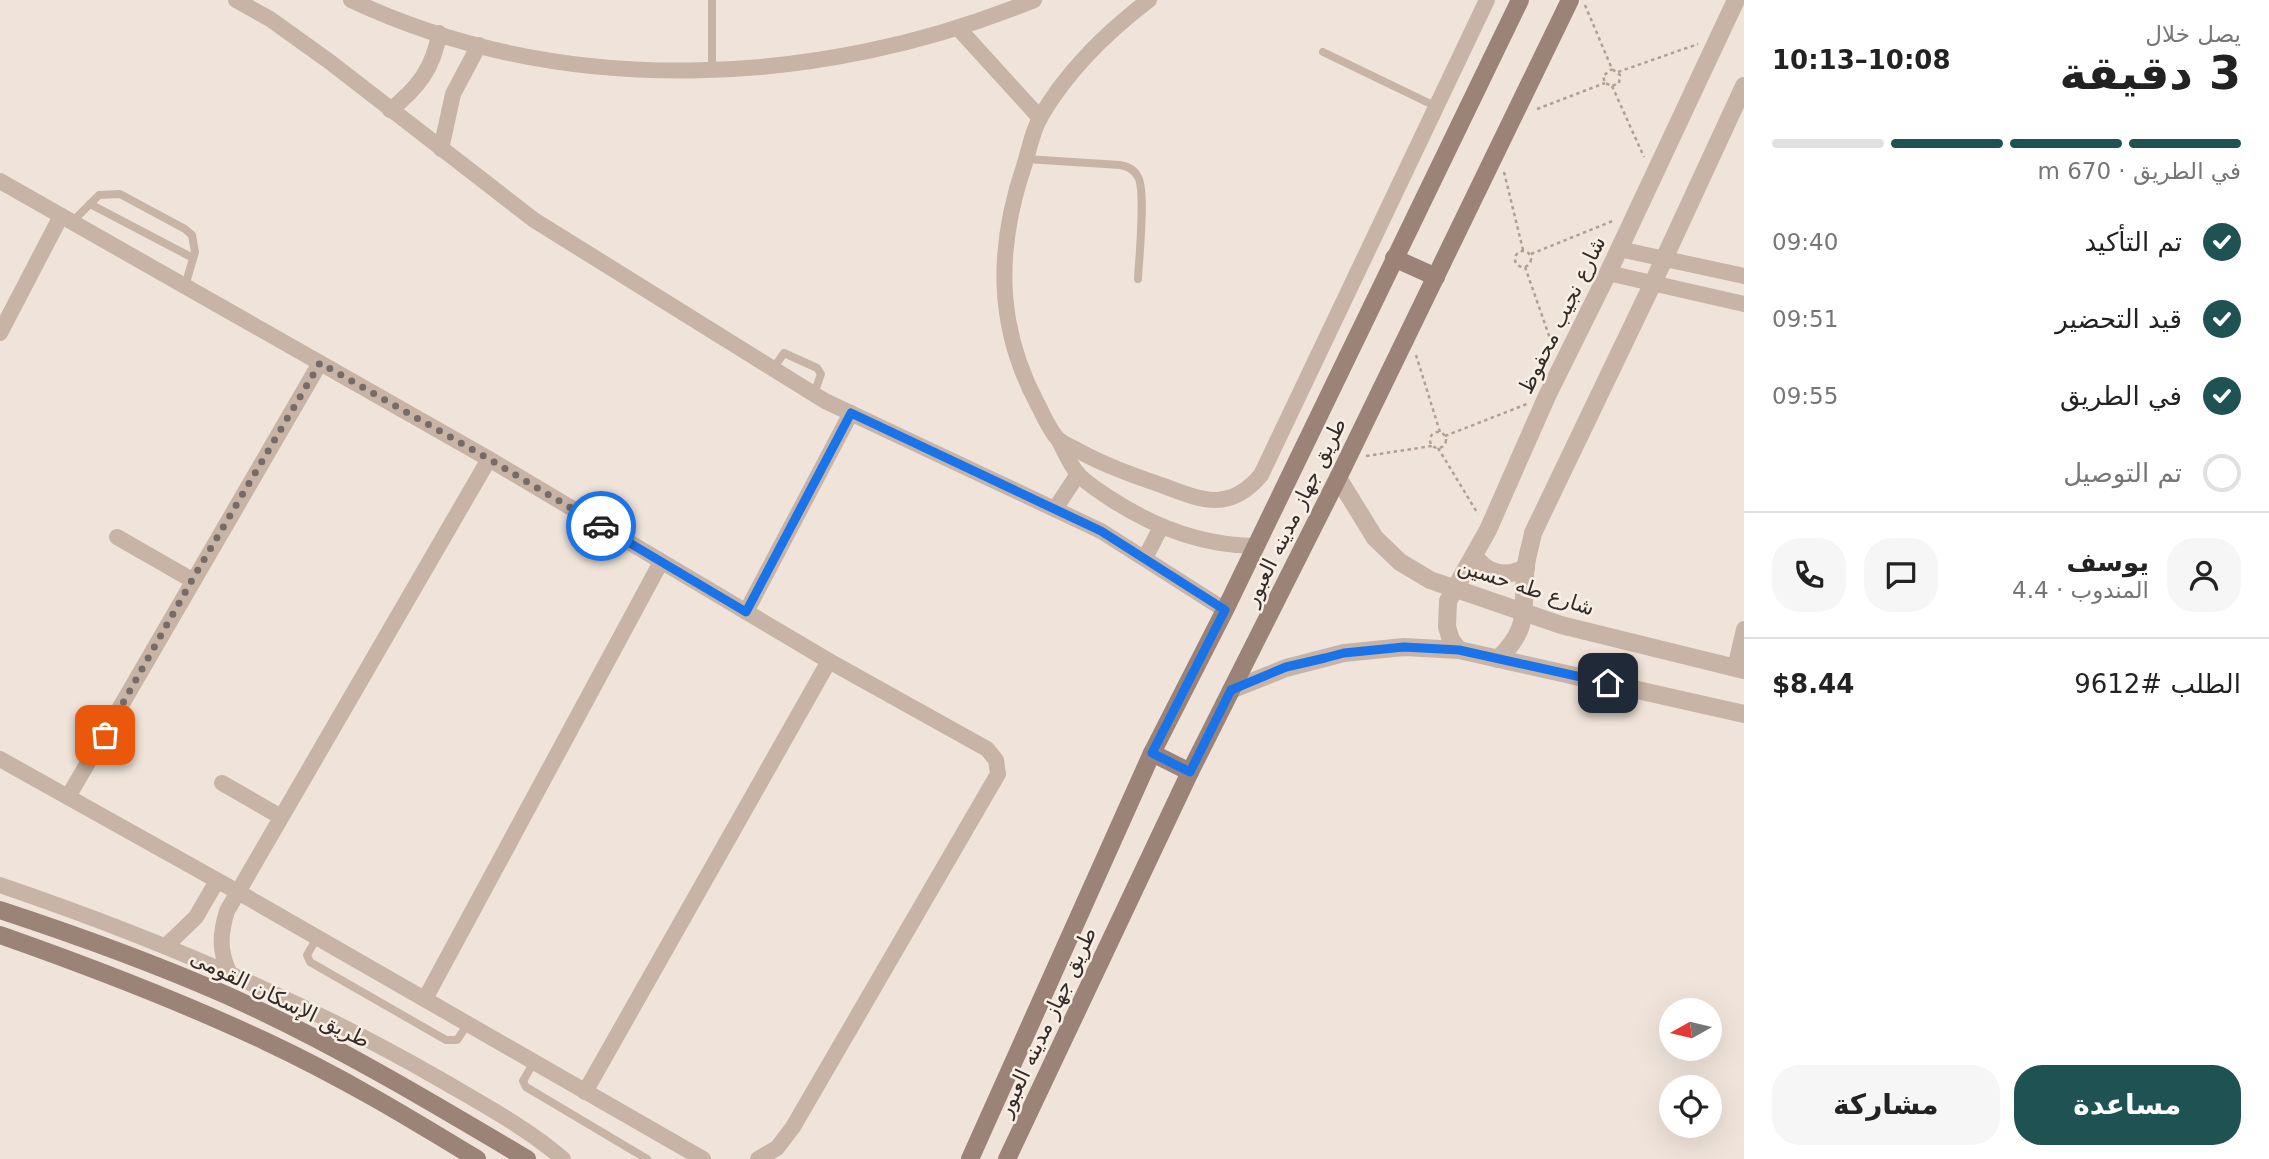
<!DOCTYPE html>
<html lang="ar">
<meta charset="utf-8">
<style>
:root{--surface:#fff;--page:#f6f6f6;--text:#222;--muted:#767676;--line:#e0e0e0;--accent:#1e5253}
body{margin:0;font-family:"DejaVu Sans",Vazirmatn,sans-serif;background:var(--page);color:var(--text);direction:rtl;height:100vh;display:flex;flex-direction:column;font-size:26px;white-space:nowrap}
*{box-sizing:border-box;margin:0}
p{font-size:23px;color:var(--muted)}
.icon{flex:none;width:38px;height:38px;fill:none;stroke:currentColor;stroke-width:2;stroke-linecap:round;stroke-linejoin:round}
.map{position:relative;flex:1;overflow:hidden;direction:ltr}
.side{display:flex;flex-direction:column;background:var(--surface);width:525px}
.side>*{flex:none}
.needle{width:46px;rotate:262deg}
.fabs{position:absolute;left:1659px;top:998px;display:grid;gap:14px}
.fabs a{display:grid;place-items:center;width:63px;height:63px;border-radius:50%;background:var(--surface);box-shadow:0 7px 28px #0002;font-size:35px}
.pin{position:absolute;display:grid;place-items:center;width:60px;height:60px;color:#fff;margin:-30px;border-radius:14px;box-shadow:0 4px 10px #0006}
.courier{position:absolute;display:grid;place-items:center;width:70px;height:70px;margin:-35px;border:5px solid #1a73e8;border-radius:50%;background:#fff;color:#222;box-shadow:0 2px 9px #0007}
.summary em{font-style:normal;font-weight:800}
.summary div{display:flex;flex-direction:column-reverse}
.summary{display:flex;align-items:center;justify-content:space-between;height:119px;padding:0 28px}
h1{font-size:46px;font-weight:800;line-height:52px}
.bar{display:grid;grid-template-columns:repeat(4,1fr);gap:10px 7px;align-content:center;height:84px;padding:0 28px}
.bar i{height:9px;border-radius:5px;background:var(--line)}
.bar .selected{background:var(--accent)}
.bar p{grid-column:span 4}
.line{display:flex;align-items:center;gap:18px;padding:0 28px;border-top:2px solid var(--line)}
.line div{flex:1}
.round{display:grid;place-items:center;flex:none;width:74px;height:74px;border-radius:28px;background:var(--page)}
ol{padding:0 28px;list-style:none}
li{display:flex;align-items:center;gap:21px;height:77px}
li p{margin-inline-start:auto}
li .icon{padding:7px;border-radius:50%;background:var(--accent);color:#fff;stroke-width:4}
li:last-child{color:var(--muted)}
li i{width:38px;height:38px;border:4px solid var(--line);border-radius:50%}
.button{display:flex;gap:14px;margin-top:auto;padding:14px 28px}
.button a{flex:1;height:80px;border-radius:28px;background:var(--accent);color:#fff;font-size:28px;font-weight:800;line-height:80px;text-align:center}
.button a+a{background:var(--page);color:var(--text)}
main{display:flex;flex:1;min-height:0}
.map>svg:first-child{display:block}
</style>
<main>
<section class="side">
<div class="summary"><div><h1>3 دقيقة</h1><p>يصل خلال</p></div><em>10:08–10:13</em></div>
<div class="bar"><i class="selected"></i><i class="selected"></i><i class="selected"></i><i></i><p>في الطريق · 670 m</p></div>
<ol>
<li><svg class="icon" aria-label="check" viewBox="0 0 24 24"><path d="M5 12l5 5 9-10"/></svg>تم التأكيد<p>09:40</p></li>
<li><svg class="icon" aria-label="check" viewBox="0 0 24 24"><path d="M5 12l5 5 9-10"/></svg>قيد التحضير<p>09:51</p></li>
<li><svg class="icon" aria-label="check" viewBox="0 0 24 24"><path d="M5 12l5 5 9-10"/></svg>في الطريق<p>09:55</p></li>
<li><i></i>تم التوصيل</li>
</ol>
<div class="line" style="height:126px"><a class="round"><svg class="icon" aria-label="person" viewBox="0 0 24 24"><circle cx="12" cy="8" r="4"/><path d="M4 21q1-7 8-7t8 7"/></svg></a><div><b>يوسف</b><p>المندوب · 4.4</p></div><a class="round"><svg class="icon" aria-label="chat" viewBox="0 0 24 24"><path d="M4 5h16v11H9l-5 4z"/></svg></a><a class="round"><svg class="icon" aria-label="phone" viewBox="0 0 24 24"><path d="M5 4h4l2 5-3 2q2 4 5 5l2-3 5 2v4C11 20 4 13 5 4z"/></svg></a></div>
<div class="line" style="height:91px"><div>الطلب #9612</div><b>$8.44</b></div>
<div class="button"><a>مساعدة</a><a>مشاركة</a></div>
</section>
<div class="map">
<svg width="1744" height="1159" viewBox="0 0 1744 1159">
<rect width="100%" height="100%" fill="#f0e4da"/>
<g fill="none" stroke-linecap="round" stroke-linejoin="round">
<!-- path -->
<g stroke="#b39e91" stroke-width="2.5" stroke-dasharray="3.5 3.5" stroke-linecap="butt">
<polyline points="1585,5 1612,69 1620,75 1619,83 1612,86 1605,83 1603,76 1612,69"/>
<polyline points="1618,72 1698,44"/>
<polyline points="1612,86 1644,157"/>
<polyline points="1537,109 1605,83"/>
<polyline points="1504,172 1523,250"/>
<circle cx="1523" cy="259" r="8"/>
<polyline points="1531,254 1615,220"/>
<polyline points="1525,267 1553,347"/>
<polyline points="1416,355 1440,432"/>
<circle cx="1438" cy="440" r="8"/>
<polyline points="1445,436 1527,404"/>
<polyline points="1438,448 1478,514"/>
<polyline points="1366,456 1432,446"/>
</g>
<!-- service -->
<g stroke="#c7b4a6" stroke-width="8">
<polyline points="1323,52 1437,107"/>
<polyline points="712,70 712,0"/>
<path d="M1026,159l94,6c7,1 14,4 18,12 8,13 1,82 0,102"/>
<polyline points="90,204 193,258"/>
<polyline points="72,222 99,195 120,194 185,229 192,235 195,252 185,286"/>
<polyline points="773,369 784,353 817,368 821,374 814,394"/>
<polyline points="317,938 307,955 310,962 446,1040 457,1040 468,1024"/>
<polyline points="534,1062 523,1081 526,1087 647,1159"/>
</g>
<!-- minor -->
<g stroke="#c7b4a6" stroke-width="16">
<polyline points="236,0 270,19 330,62 534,220 825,401 1101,531 1225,610"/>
<path d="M351,0c213,100 469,88 683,0"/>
<path d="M1149,0c-42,32 -81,70 -108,116 -9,15 -12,35 -17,50 -28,83 -28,160 13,237 6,11 13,29 22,37 5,4 13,7 18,10 27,15 55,25 84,35 40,15 68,28 100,-10l226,-475"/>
<polyline points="959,29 1040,118"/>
<path d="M390,110c27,-21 44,-42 49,-77"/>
<polyline points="441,149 453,94 479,45"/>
<polyline points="0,181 489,459 829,661 987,749 996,760 998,774 793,1127 777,1148 758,1159"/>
<polyline points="1619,249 1744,276"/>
<polyline points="1608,273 1744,304"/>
<polyline points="0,333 61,216"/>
<path d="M1059,441c6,11 11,24 19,33 8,9 20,16 30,23 45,30 92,48 146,49"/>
<polyline points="1055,509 1078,474"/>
<polyline points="117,537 192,580"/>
<polyline points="1145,558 1161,527"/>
<polyline points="746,612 851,413"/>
<polyline points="1735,668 1744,629"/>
<polyline points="0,759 238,892 703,1159"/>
<polyline points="222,783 281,817"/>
<polyline points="68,797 320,363"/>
<path d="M0,885c153,52 303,115 443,196 41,24 84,47 120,78"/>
<polyline points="166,946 196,917 217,881"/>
<path d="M229,972c-10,-22 -9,-38 -2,-61l262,-452"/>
<polyline points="425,999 661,562"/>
<polyline points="585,1092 829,661"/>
</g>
<!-- tertiary -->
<g stroke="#c7b4a6" stroke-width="18">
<polyline points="1338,478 1375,538 1400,562 1430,580 1561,625 1744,670"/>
<path d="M1474,555c12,19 32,24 52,12"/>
<polyline points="1459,650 1451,640 1447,627 1448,601 1488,530 1547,396 1608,273 1736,0"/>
<path d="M1498,659c36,-35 22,-51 28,-93 1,-11 5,-22 7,-33l119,-248 92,-199"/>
<polyline points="1231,690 1286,668 1344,653 1404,647 1459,650 1744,714"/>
</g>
<!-- secondary -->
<g stroke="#9b8378" stroke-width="18">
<polyline points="1394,258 1436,277"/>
<polyline points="1152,753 1190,772"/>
<path d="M0,910c76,25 151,52 224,84 105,47 204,106 303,165"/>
<path d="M0,935c91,32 180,66 267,107 73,34 141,75 210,117"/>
<polyline points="970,1159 1152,753 1225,610 1520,0"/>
<polyline points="1007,1159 1190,772 1338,478 1570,0"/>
</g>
</g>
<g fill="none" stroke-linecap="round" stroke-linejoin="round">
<!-- done -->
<polyline stroke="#766b66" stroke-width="7" stroke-dasharray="0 12.6" points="105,735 192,580 320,363 489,459 601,526"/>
<!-- route -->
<polyline stroke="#1a73e8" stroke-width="9" points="601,526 746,612 851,413 1101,531 1225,610 1152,753 1190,772 1231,690 1286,667 1325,658 1344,653 1404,647 1459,650 1608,683"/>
</g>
<g text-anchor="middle" stroke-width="5" stroke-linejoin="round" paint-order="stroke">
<!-- street labels -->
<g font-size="21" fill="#342a27" stroke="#f8efe5">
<text transform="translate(1562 315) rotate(-64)" y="7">شارع نجيب محفوظ</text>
<text transform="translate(1295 512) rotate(-64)" y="7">طريق جهاز مدينه العبور</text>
<text transform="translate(1526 587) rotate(18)" y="7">شارع طه حسين</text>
<text transform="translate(280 999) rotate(26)" y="7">طريق الإسكان القومى</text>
<text transform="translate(1047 1022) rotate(-65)" y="7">طريق جهاز مدينه العبور</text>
</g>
</g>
</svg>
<div class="fabs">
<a><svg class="needle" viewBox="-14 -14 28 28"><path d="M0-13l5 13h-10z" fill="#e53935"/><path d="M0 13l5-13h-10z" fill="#767676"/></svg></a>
<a><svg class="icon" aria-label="locate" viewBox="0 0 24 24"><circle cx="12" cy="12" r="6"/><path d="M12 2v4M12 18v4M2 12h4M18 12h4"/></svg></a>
</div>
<div class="pin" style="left:105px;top:735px;background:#ea580c"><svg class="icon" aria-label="bag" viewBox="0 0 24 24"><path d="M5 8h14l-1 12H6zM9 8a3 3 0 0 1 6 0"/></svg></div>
<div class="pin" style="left:1608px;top:683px;background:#1f2937"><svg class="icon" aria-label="home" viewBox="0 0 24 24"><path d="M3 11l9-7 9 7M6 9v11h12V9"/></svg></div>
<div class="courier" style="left:601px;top:526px"><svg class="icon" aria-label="car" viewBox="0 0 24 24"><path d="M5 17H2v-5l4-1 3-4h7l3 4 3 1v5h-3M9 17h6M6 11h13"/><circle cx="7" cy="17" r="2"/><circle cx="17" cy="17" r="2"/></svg></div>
</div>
</main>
